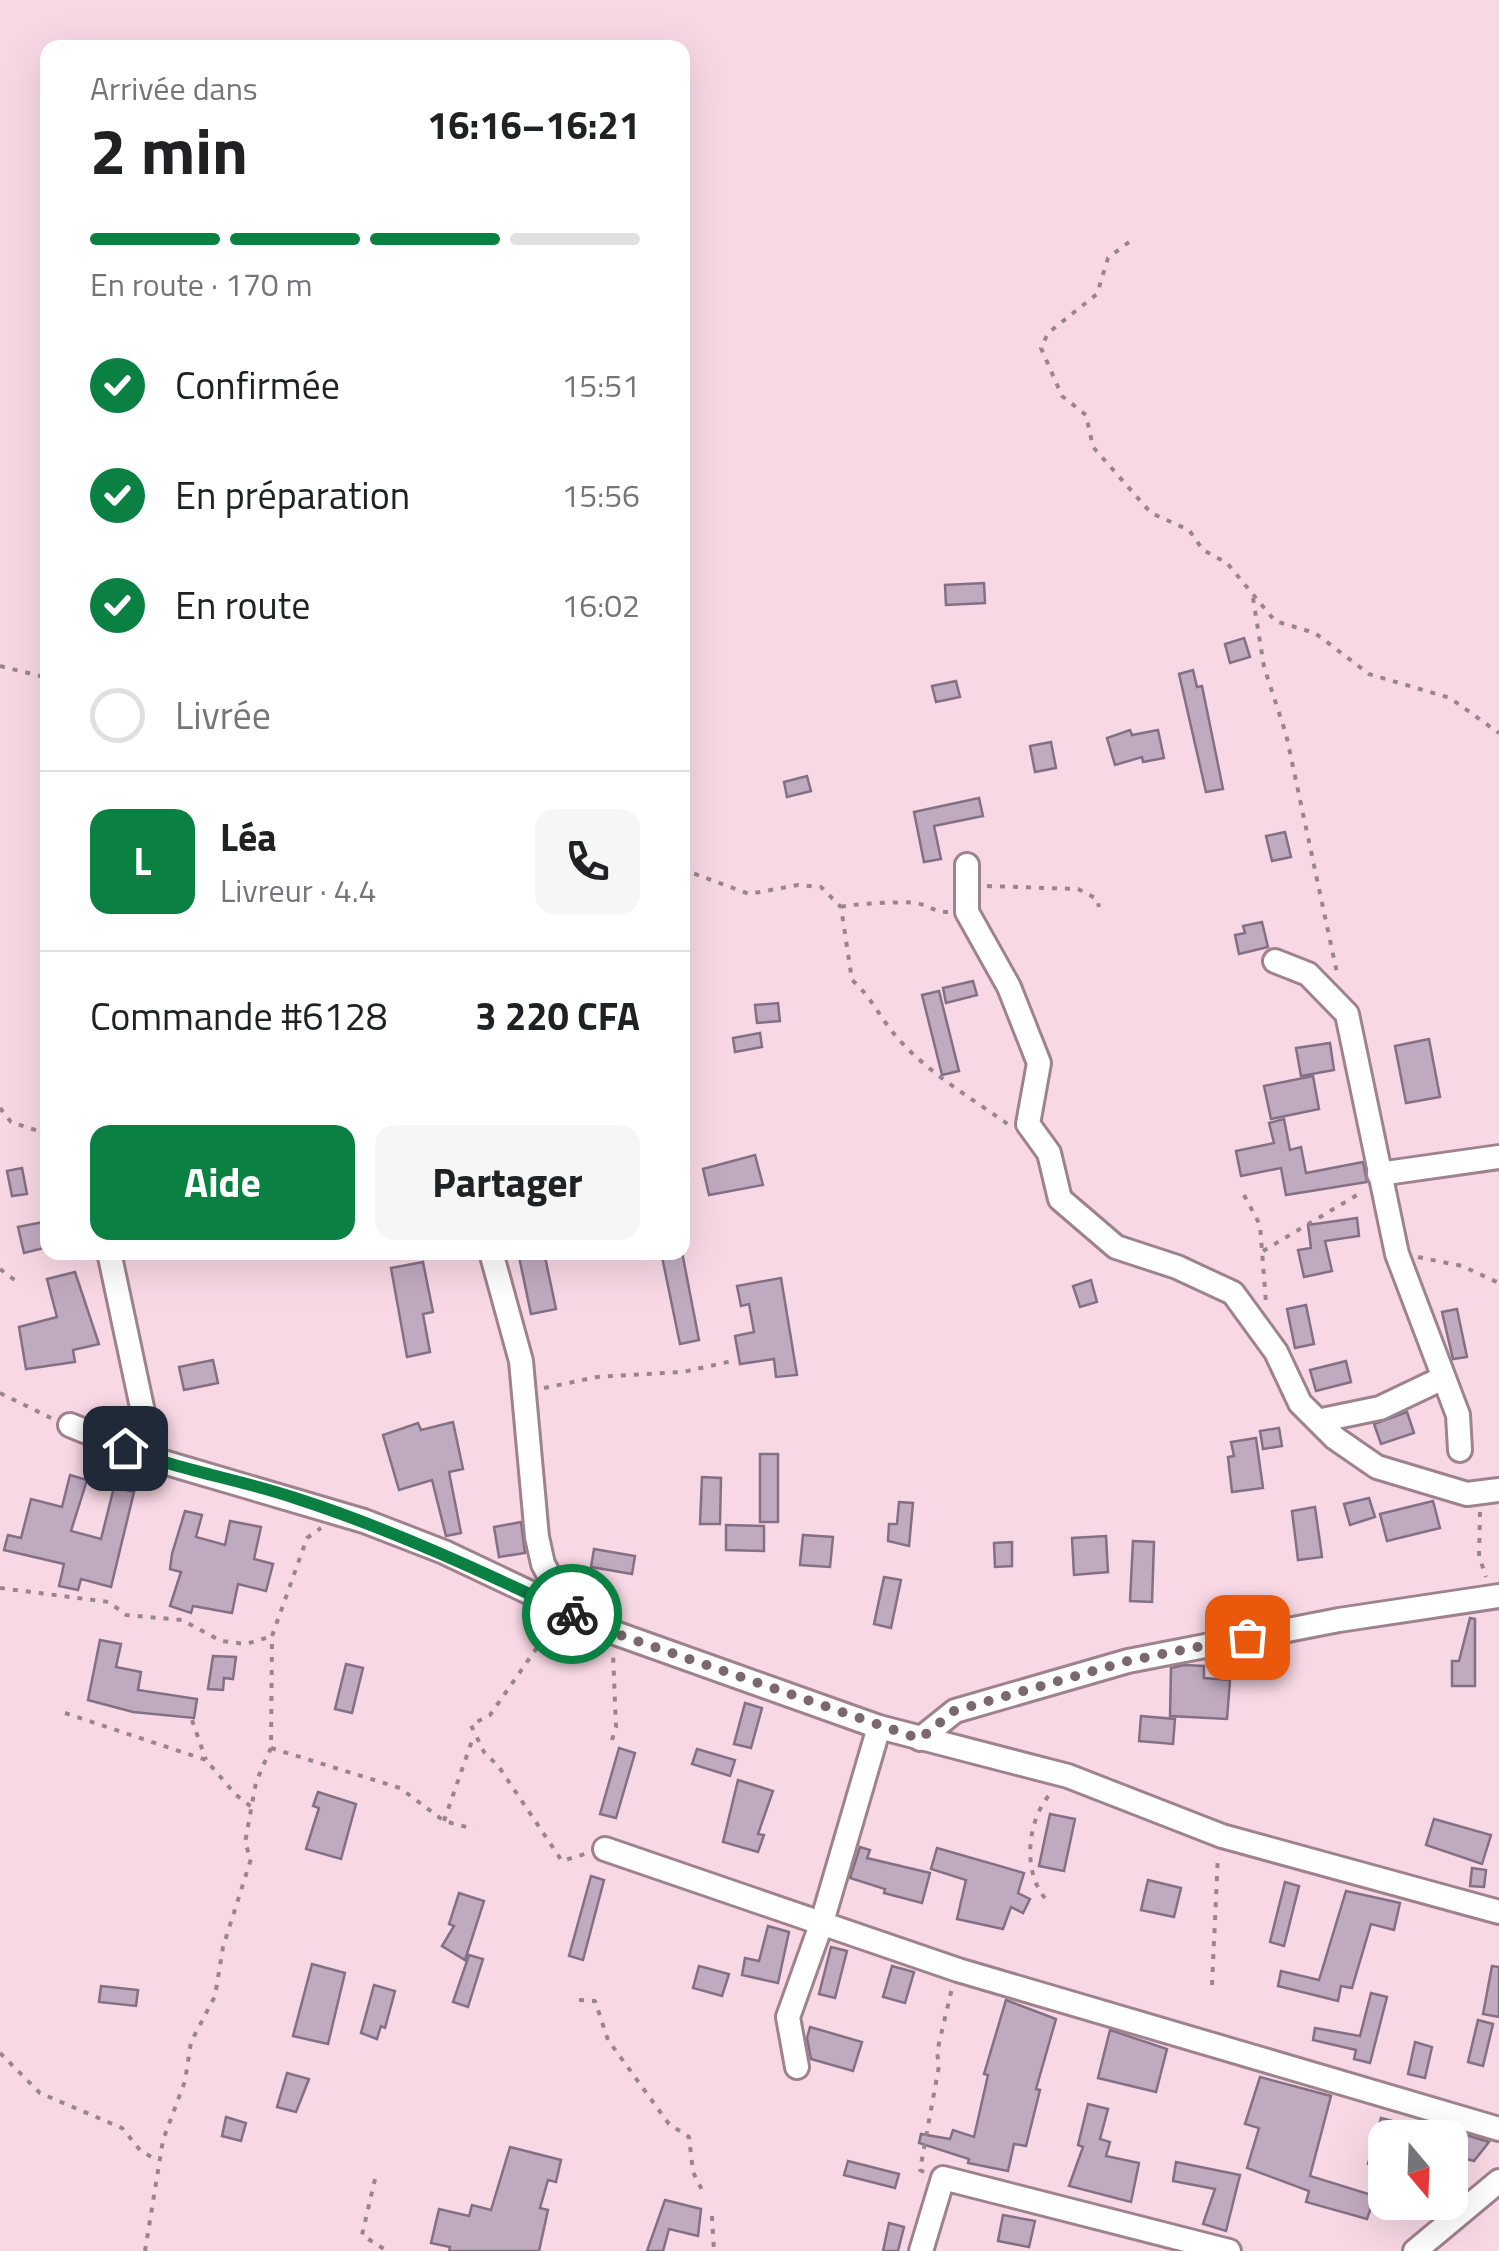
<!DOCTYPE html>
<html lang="fr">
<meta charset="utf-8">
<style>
:root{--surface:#fff;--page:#f6f6f6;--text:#202124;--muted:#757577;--line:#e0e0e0;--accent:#0b8043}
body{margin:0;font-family:"Titillium Web",sans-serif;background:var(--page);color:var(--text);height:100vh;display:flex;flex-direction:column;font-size:38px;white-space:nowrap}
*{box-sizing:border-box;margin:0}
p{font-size:32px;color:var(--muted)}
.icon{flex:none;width:55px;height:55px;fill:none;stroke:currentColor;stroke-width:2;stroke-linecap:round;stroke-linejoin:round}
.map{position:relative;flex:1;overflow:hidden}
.panel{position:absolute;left:40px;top:40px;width:650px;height:1220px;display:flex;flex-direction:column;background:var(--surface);border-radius:20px;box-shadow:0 10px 40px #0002}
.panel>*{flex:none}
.needle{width:65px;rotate:161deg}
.controls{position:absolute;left:1368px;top:2120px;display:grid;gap:20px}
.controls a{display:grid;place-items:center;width:100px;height:100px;border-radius:20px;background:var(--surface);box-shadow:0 10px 40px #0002;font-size:50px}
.pin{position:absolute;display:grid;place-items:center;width:85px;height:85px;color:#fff;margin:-42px;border-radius:20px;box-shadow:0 5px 15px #0006}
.courier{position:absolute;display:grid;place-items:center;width:100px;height:100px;margin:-50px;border:8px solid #0b8043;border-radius:50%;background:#fff;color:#222;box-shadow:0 2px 12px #0007}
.headline em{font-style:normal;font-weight:700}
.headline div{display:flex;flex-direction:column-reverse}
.headline{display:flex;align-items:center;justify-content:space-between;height:170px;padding:0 50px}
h1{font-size:65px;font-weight:700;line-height:75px}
.bar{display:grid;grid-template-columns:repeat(4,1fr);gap:15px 10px;align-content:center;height:120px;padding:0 50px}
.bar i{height:12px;border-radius:8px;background:var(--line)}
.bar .current{background:var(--accent)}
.bar p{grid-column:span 4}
.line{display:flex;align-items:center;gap:25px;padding:0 50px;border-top:2px solid var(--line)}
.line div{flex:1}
.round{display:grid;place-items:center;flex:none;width:105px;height:105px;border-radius:20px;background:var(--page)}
ol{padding:0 50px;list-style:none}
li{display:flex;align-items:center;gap:30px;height:110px}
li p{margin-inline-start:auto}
li .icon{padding:10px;border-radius:50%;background:var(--accent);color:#fff;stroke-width:4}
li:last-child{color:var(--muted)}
li i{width:55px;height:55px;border:5px solid var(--line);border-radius:50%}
.cta{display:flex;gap:20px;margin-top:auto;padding:20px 50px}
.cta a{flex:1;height:115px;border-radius:20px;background:var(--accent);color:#fff;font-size:40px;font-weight:700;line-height:115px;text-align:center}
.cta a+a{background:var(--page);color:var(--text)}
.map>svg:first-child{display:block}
</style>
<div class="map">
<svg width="1499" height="2251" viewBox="0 0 1499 2251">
<rect width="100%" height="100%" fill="#f8d8e4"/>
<!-- building -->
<g fill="#c0aac0" stroke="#847084" stroke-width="2.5">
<polygon points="984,583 985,603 946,605 945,585"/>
<polygon points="1244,638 1250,657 1230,663 1225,644"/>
<polygon points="1193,670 1197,687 1202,686 1223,789 1206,792 1179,674"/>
<polygon points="956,681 960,697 936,702 932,686"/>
<polygon points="1130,730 1132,735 1158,730 1164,758 1143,762 1142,757 1115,765 1107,738"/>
<polygon points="1051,742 1056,768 1035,772 1030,746"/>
<polygon points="807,776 811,791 787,797 784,782"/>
<polygon points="979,798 983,816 934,826 941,859 924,862 914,812"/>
<polygon points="1285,832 1291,857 1272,861 1266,836"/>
<polygon points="1262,922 1268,947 1239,954 1235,935 1245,933 1243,926"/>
<polygon points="973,981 977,995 946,1003 943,988"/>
<polygon points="939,991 959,1071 942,1075 922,995"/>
<polygon points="778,1003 780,1021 757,1023 755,1005"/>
<polygon points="760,1033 762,1047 735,1052 733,1038"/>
<polygon points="1429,1039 1440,1097 1406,1103 1395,1046"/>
<polygon points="1330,1043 1334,1070 1301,1076 1296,1048"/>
<polygon points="1313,1076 1319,1109 1271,1119 1264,1086"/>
<polygon points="1284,1119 1290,1150 1301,1147 1306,1173 1363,1162 1367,1182 1286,1195 1281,1168 1241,1176 1236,1151 1274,1143 1269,1123"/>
<polygon points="755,1155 763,1185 709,1195 703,1169"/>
<polygon points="22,1168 27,1194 12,1196 7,1171"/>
<polygon points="1357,1218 1359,1236 1325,1241 1332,1271 1304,1277 1298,1250 1311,1248 1308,1225"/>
<polygon points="48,1221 48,1247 24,1253 18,1227"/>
<polygon points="518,1252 544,1252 556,1309 531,1314"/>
<polygon points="661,1252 682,1252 699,1340 680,1344"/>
<polygon points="423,1262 433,1312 423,1314 430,1352 407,1357 391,1268"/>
<polygon points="75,1272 99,1344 73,1350 75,1362 26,1369 19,1327 57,1317 47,1279"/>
<polygon points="781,1278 797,1375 776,1377 774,1359 740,1364 735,1336 754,1332 749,1304 741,1306 737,1286"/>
<polygon points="1091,1280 1097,1302 1080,1307 1073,1286"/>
<polygon points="1306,1305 1314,1344 1295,1348 1287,1309"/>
<polygon points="1457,1309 1467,1357 1453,1359 1442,1312"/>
<polygon points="213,1360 218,1383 184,1390 179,1367"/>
<polygon points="1346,1361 1351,1382 1316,1391 1310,1370"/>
<polygon points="1407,1412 1414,1433 1381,1444 1374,1424"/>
<polygon points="453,1422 463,1469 449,1472 461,1533 446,1536 432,1480 399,1490 383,1435 418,1423 421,1430"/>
<polygon points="1279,1428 1282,1446 1263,1449 1260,1431"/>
<polygon points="1256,1438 1263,1488 1232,1492 1228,1457 1234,1456 1231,1442"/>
<rect x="760" y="1454" width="18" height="68"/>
<polygon points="70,1475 87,1480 71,1531 101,1539 114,1487 134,1492 111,1587 81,1579 78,1590 59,1586 64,1564 4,1550 8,1535 21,1538 31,1499 62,1507"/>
<polygon points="702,1477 721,1478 720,1524 700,1524"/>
<polygon points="1369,1498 1375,1517 1350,1525 1344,1504"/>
<polygon points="1433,1501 1440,1528 1387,1541 1380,1514"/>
<polygon points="899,1502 913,1503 909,1546 888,1541 889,1524 897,1524"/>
<polygon points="1315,1507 1322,1557 1298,1560 1292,1511"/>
<polygon points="185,1511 202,1515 196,1537 225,1545 230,1521 261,1527 254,1559 273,1564 266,1591 238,1584 232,1613 193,1606 191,1613 170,1606 181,1572 170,1569 172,1554"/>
<polygon points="521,1522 525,1553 499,1557 494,1527"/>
<polygon points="726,1525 764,1526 764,1551 726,1550"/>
<polygon points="803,1535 833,1537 830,1567 800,1565"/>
<polygon points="1106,1536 1108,1572 1074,1575 1072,1538"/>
<polygon points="1133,1541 1154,1542 1152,1602 1130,1601"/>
<polygon points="1012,1542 1012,1566 995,1567 994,1543"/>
<polygon points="594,1549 635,1556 632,1574 591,1567"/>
<polygon points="884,1577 901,1580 891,1628 874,1624"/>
<polygon points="1470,1618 1475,1619 1475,1686 1452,1686 1452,1661 1459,1661"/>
<polygon points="100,1640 121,1644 116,1667 141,1672 138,1690 197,1699 194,1718 133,1712 88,1700"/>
<polygon points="213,1656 236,1657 233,1679 224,1678 223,1690 208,1689"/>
<polygon points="346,1664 363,1668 352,1713 335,1709"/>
<polygon points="1184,1665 1204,1666 1204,1678 1230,1680 1227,1719 1170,1716 1171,1668"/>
<polygon points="745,1703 762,1708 751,1748 734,1744"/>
<polygon points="1141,1716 1175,1719 1173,1744 1139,1741"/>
<polygon points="619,1748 635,1753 616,1818 600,1814"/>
<polygon points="697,1749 735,1760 730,1776 692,1764"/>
<polygon points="738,1780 773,1791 758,1834 764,1835 758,1852 723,1842"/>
<polygon points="318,1792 356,1804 341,1859 306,1849 319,1808 313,1806"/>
<polygon points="1050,1814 1075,1819 1064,1871 1039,1866"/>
<polygon points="1434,1819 1491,1835 1482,1864 1426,1845"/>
<polygon points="860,1847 870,1850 867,1858 930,1873 922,1903 884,1893 885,1889 850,1878"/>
<polygon points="937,1848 1024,1873 1018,1893 1030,1899 1023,1913 1011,1907 1003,1929 957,1919 966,1880 931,1869"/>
<polygon points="1472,1868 1486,1870 1484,1887 1470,1886"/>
<polygon points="591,1876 604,1880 583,1960 569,1956"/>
<polygon points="1148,1880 1181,1888 1174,1917 1141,1910"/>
<polygon points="1285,1882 1299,1886 1284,1946 1270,1942"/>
<polygon points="1346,1891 1400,1903 1394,1930 1371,1924 1352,1988 1341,1986 1338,2001 1278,1986 1281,1971 1319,1980"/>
<polygon points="459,1893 484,1901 465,1960 442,1946 454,1926 449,1924"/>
<polygon points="768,1926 789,1932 778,1983 742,1975 745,1958 759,1961"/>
<polygon points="831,1947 847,1951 835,1998 819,1994"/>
<polygon points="469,1955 483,1959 468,2007 453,2002"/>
<polygon points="312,1964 345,1973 328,2044 293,2036"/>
<polygon points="699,1966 729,1974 722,1996 693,1988"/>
<polygon points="892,1966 914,1972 905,2003 883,1997"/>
<polygon points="1492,1966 1499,1967 1499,2017 1483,2014"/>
<polygon points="374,1985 395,1991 385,2028 381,2026 377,2039 361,2033"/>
<polygon points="101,1986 138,1990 136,2006 99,2002"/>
<polygon points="1371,1993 1387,1997 1370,2063 1354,2059 1356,2050 1313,2040 1315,2028 1360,2036"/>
<polygon points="1006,2000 1056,2019 1036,2089 1040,2090 1026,2146 1014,2144 1008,2171 968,2163 969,2159 919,2143 921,2134 950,2139 953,2130 974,2137 988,2075 984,2074"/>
<polygon points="1478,2020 1493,2024 1483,2066 1468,2062"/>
<polygon points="810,2027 862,2042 853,2071 811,2059 807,2038"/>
<polygon points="1110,2030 1167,2049 1156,2092 1098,2078"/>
<polygon points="1415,2042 1432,2047 1425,2078 1408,2074"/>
<polygon points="287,2073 309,2079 296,2112 277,2107"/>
<polygon points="1260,2077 1331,2096 1310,2176 1375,2196 1367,2219 1306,2202 1309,2191 1247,2168 1259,2128 1245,2124"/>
<polygon points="1088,2104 1108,2109 1100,2139 1110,2142 1106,2156 1139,2163 1131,2202 1069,2186 1083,2147 1078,2145"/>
<polygon points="226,2117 246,2123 241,2141 222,2136"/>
<polygon points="1381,2118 1436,2133 1435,2138 1385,2138 1385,2169 1368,2164"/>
<polygon points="1450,2130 1489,2142 1474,2161 1450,2154"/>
<polygon points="510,2147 561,2160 556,2182 548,2180 540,2208 548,2210 539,2251 449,2251 450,2247 431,2243 439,2209 469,2216 472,2205 491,2210"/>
<polygon points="848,2161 899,2174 895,2188 844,2175"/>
<polygon points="1176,2162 1240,2175 1226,2231 1203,2224 1215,2189 1173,2181"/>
<polygon points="665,2200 701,2209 698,2236 669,2229 663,2251 647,2251"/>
<polygon points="1003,2215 1035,2221 1029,2247 998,2241"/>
<polygon points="889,2223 904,2227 898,2251 883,2251"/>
</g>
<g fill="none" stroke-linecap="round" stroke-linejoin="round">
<defs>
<g id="minor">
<polyline points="967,865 967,912 1009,987 1039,1063 1028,1124 1049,1153 1060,1199 1116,1247 1177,1267 1233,1293 1276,1352 1300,1403 1335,1438 1377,1467 1467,1494 1499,1490"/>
<polyline points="1275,961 1308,974 1347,1014 1397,1254 1458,1415 1460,1450"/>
<polyline points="1379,1174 1499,1157"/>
<polyline points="109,1252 153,1459"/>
<polyline points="491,1252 521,1361 537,1537 543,1564 569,1612"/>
<polyline points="1322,1420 1380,1408 1443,1378"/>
<polyline points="70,1425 153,1459 364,1521 444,1552 615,1633 879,1727 1068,1776 1222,1836 1499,1912"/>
<polyline points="920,1739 955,1711 1128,1661 1339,1620 1499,1596"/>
<polyline points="605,1849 958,1970 1499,2129"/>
<polyline points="797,2067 788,2017 822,1922 879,1727"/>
<polyline points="921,2251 943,2178 1229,2251"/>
<polyline points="1415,2251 1499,2181"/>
</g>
</defs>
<!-- minor casing -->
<use href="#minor" stroke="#9e828c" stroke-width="28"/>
<!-- path -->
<g stroke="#9b858d" stroke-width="4" stroke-dasharray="5 8" stroke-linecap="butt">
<polyline points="1129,242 1108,258 1097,294 1048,333 1041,348 1062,396 1086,415 1093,447 1151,513 1189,530 1203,550 1227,563 1275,621 1315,633 1369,674 1450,698 1499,733"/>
<polyline points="1253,598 1264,667 1286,734 1337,973"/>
<polyline points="0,666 48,678"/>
<path d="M682,869l67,25 49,-9 23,2 20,20 11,73c18,16 25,32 39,50 30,39 79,67 118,95"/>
<polyline points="987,886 1078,889 1097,899 1099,907"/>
<path d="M841,907c7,-3 65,-6 75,-4 12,2 18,9 32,9"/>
<polyline points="0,1108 11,1122 48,1134"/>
<polyline points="1244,1195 1260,1225 1266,1303"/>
<polyline points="1263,1251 1362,1192"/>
<polyline points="1418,1257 1462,1266 1499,1283"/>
<polyline points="0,1269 16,1281"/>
<polyline points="544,1388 597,1377 683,1372 732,1361"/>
<polyline points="0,1393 51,1418"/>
<polyline points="1480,1512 1479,1556 1486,1577"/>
<polyline points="0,1588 109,1602 126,1615 182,1620 221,1641 246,1644 272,1636"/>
<polyline points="574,1637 545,1643 536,1649 490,1715 471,1725 484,1752 499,1767 562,1861 588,1853"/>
<polyline points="65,1713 206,1760 236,1795 253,1808"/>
<polyline points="192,1720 206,1760"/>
<polyline points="612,1740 616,1727 613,1653"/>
<polyline points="271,1748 400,1788 444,1821 474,1829"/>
<polyline points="444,1821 474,1735"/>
<path d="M1045,1898c-23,-27 -18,-80 7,-106"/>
<polyline points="1212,1985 1218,1855"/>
<polyline points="579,2000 595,2001 608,2040 669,2124 689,2137 693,2172 702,2190"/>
<polyline points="0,2053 40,2093 122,2128 140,2150 158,2161"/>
<polyline points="924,2172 920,2170 939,2066 937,2052 952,1988"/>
<polyline points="375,2179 362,2235 387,2251"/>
<polyline points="712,2216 714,2251"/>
<polyline points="145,2251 163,2140 185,2081 191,2042 215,1996 223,1947 251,1859 245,1843 256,1782 271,1748 272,1636 307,1538 321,1528"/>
</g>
<!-- minor -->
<use href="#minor" stroke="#fff" stroke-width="22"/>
</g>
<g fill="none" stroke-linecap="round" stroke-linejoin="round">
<!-- done -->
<polyline stroke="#7b686f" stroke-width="10" stroke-dasharray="0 18" points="572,1614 614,1633 920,1739 954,1711 1128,1661 1247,1637"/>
<!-- route -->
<path stroke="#0b8043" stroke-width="12" d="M125,1448c56,23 114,31 170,50 96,31 186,73 277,116"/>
</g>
</svg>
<div class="controls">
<a><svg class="needle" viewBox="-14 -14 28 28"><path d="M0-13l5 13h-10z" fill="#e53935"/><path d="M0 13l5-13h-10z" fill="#757577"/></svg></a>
</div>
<div class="pin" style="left:1247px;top:1637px;background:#ea580c"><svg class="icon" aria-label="bag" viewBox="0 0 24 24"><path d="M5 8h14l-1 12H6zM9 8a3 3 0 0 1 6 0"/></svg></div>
<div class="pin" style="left:125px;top:1448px;background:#1f2937"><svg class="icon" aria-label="home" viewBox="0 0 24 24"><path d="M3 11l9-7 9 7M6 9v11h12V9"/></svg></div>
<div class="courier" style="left:572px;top:1614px"><svg class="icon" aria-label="bike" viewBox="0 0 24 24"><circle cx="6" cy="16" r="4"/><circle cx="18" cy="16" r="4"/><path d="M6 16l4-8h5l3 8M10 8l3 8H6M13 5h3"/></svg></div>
<section class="panel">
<div class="headline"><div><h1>2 min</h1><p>Arrivée dans</p></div><em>16:16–16:21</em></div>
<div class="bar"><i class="current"></i><i class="current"></i><i class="current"></i><i></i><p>En route · 170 m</p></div>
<ol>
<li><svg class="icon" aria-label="check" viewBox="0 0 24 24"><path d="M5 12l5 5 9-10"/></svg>Confirmée<p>15:51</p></li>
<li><svg class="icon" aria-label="check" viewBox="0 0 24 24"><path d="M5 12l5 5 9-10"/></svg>En préparation<p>15:56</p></li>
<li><svg class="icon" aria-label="check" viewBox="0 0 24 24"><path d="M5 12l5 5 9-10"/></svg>En route<p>16:02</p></li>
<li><i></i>Livrée</li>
</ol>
<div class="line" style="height:180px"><b class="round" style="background:var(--accent);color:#fff">L</b><div><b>Léa</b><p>Livreur · 4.4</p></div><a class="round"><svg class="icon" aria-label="phone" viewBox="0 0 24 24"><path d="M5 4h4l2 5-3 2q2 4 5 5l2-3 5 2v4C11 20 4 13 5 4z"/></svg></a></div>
<div class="line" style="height:130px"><div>Commande #6128</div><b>3 220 CFA</b></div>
<div class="cta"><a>Aide</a><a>Partager</a></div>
</section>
</div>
